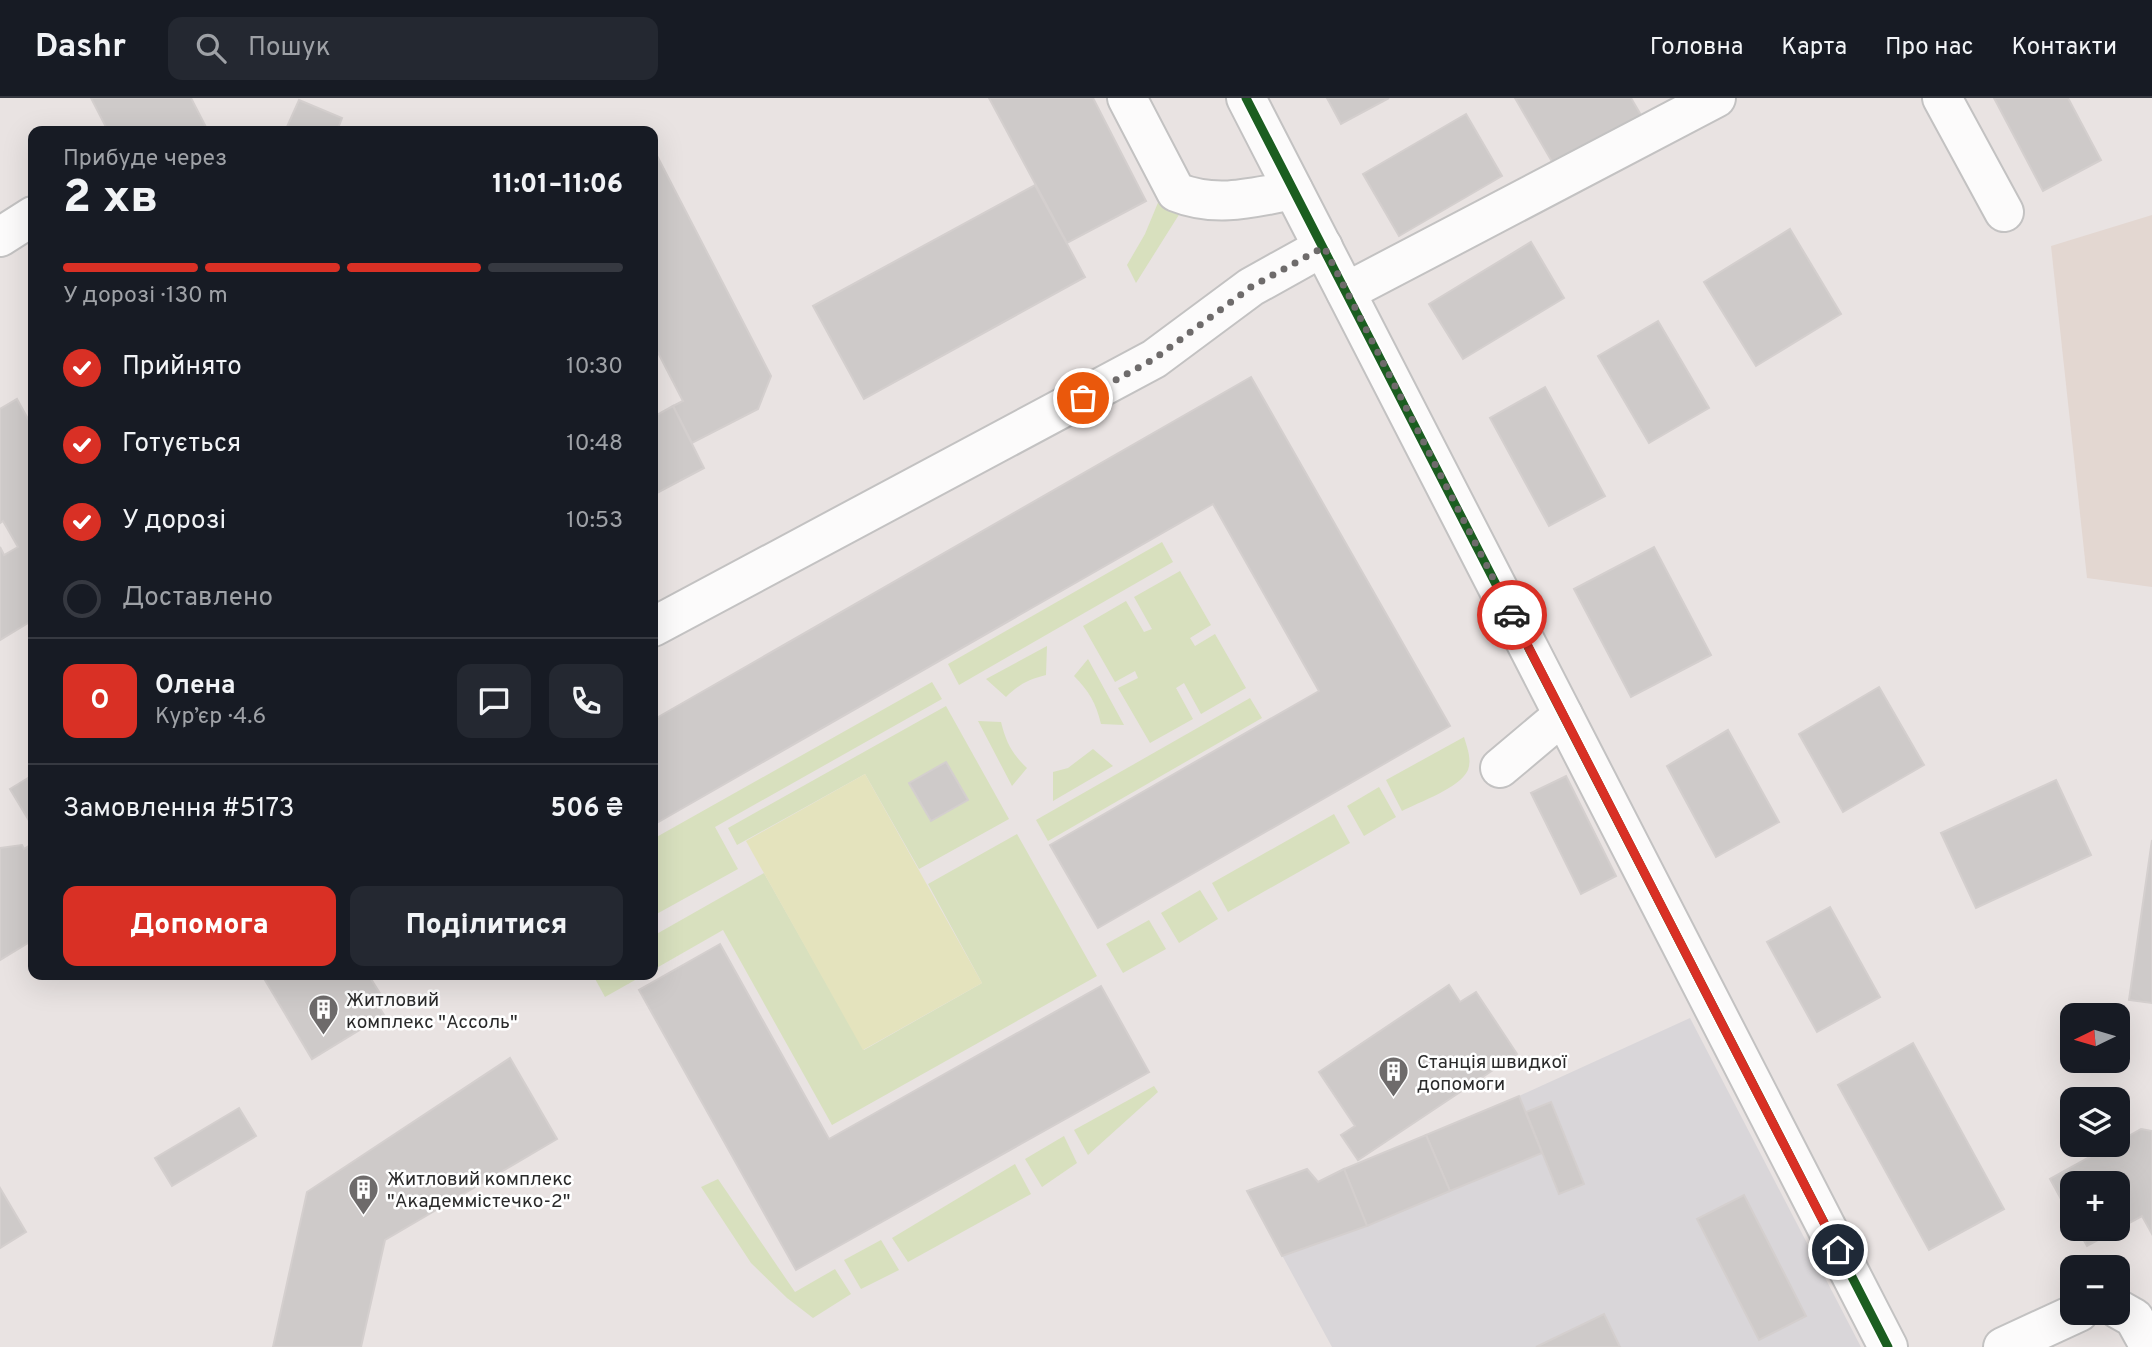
<!DOCTYPE html>
<html lang="uk">
<meta charset="utf-8">
<style>
:root{--surface:#171b24;--page:#242831;--text:#f1f3f6;--muted:#9ea1a6;--line:#363941;--accent:#d93025}
body{margin:0;font-family:Overpass,sans-serif;background:var(--page);color:var(--text);height:100vh;display:flex;flex-direction:column;font-size:26px;white-space:nowrap}
*{box-sizing:border-box;margin:0}
p{font-size:23px;color:var(--muted)}
.icon{flex:none;width:38px;height:38px;fill:none;stroke:currentColor;stroke-width:2;stroke-linecap:round;stroke-linejoin:round}
.map{position:relative;flex:1;overflow:hidden}
.sheet{position:absolute;left:28px;top:28px;width:630px;height:854px;display:flex;flex-direction:column;background:var(--surface);border-radius:14px;box-shadow:0 7px 28px #0002}
.sheet>*{flex:none}
.needle{width:46px;rotate:265deg}
.controls{position:absolute;left:2060px;top:905px;display:grid;gap:14px}
.controls a{display:grid;place-items:center;width:70px;height:70px;border-radius:14px;background:var(--surface);box-shadow:0 7px 28px #0002;font-size:35px}
.pin{position:absolute;display:grid;place-items:center;width:60px;height:60px;color:#fff;margin:-30px;border:4px solid #fff;border-radius:50%;box-shadow:0 2px 7px #0007}
.courier{position:absolute;display:grid;place-items:center;width:70px;height:70px;margin:-35px;border:5px solid #d93025;border-radius:50%;background:#fff;color:#222;box-shadow:0 2px 9px #0007}
.summary em{font-style:normal;font-weight:800}
.summary div{display:flex;flex-direction:column-reverse}
.summary{display:flex;align-items:center;justify-content:space-between;height:119px;padding:0 35px}
h1{font-size:46px;font-weight:800;line-height:52px}
.bar{display:grid;grid-template-columns:repeat(4,1fr);gap:10px 7px;align-content:center;height:84px;padding:0 35px}
.bar i{height:9px;border-radius:5px;background:var(--line)}
.bar .selected{background:var(--accent)}
.bar p{grid-column:span 4}
.line{display:flex;align-items:center;gap:18px;padding:0 35px;border-top:2px solid var(--line)}
.line div{flex:1}
.round{display:grid;place-items:center;flex:none;width:74px;height:74px;border-radius:14px;background:var(--page)}
ol{padding:0 35px;list-style:none}
li{display:flex;align-items:center;gap:21px;height:77px}
li p{margin-inline-start:auto}
li .icon{padding:7px;border-radius:50%;background:var(--accent);color:#fff;stroke-width:4}
li:last-child{color:var(--muted)}
li i{width:38px;height:38px;border:4px solid var(--line);border-radius:50%}
.action{display:flex;gap:14px;margin-top:auto;padding:14px 35px}
.action a{flex:1;height:80px;border-radius:14px;background:var(--accent);color:#fff;font-size:28px;font-weight:800;line-height:80px;text-align:center}
.action a+a{background:var(--page);color:var(--text)}
header{display:flex;align-items:center;gap:42px;box-sizing:border-box;height:98px;padding:0 35px;background:var(--surface);border-bottom:2px solid var(--line)}
header strong{font-size:33px}
nav{display:flex;gap:38px;margin-inline-start:auto;font-size:24px}
.search{width:490px;height:63px;background:var(--page);display:flex;align-items:center;gap:18px;box-sizing:border-box;padding:0 24px;border-radius:14px;color:var(--muted);font-size:26px}
.map>svg:first-child{display:block}
</style>
<header>
<strong>Dashr</strong>
<div class="search"><svg class="icon" aria-label="search" viewBox="0 0 24 24"><circle cx="10" cy="10" r="6"/><path d="M15 15l6 6"/></svg>Пошук</div>
<nav><a>Головна</a><a>Карта</a><a>Про нас</a><a>Контакти</a></nav>
</header>
<div class="map">
<svg width="2152" height="1249" viewBox="0 0 2152 1249">
<rect width="100%" height="100%" fill="#e9e3e2"/>
<!-- industrial -->
<polygon fill="#d9d6d9" points="1690,920 1861,1249 1332,1249 1247,1093 1307,1071 1318,1084 1519,998"/>
<!-- education -->
<polygon fill="#e3d7d1" points="2152,117 2152,489 2087,480 2051,148"/>
<!-- green -->
<g fill="#d8e0be">
<polygon points="1162,95 1180,115 1136,185 1127,167 1145,136"/>
<polygon points="1162,444 1173,464 959,587 948,566"/>
<polygon points="1180,473 1211,527 1190,540 1195,548 1215,536 1246,590 1201,616 1184,585 1176,590 1193,621 1150,645 1118,590 1138,580 1135,573 1115,584 1083,528 1126,503 1144,534 1152,531 1134,499"/>
<path d="M1047,548l-1,29c-17,4 -28,10 -40,22l-20,-18z"/>
<path d="M1088,561l36,66 -23,-1c-5,-21 -12,-33 -27,-48z"/>
<polygon points="932,584 942,601 715,729 738,771 653,818 653,741"/>
<polygon points="1250,600 1262,620 1048,743 1036,722"/>
<polygon points="946,608 1009,721 919,771 865,676 737,747 728,730"/>
<path d="M978,623l23,1c5,20 11,32 26,46l-15,18z"/>
<path d="M1464,639c3,10 8,22 4,33 -8,18 -49,32 -66,41l-16,-31z"/>
<polygon points="1093,651 1113,668 1053,703 1053,674 1068,670"/>
<polygon points="1379,689 1396,719 1364,738 1347,708"/>
<polygon points="1334,716 1350,745 1228,814 1212,785"/>
<polygon points="1017,736 1097,878 832,1027 723,832 653,872 653,838 764,775 864,952 982,885 928,786"/>
<polygon points="1200,792 1218,821 1179,845 1161,815"/>
<polygon points="1149,822 1166,851 1123,875 1106,846"/>
<polygon points="593,877 644,877 605,899"/>
<polygon points="1154,988 1158,994 1088,1057 1074,1032"/>
<polygon points="1064,1038 1077,1065 1042,1089 1025,1061"/>
<polygon points="1015,1066 1031,1096 908,1164 892,1140"/>
<polygon points="718,1081 795,1194 835,1171 851,1196 813,1220 787,1200 751,1165 701,1089"/>
<polygon points="881,1142 899,1172 861,1191 844,1162"/>
</g>
<!-- pitch -->
<polygon fill="#e4e3bd" points="865,676 982,885 863,952 746,743"/>
<!-- building -->
<g fill="#cecac9" stroke="#d4cfce" stroke-width="2">
<polygon points="91,0 191,0 208,33 108,33"/>
<polygon points="989,0 1093,0 1146,103 1067,145"/>
<polygon points="1327,0 1389,0 1341,26"/>
<polygon points="1515,0 1631,0 1645,24 1558,74"/>
<polygon points="1994,0 2068,0 2101,62 2043,93"/>
<polygon points="299,2 342,20 337,33 286,31"/>
<polygon points="1466,16 1502,78 1399,138 1363,76"/>
<polygon points="653,50 771,278 758,311 692,345 673,308 683,303 653,245"/>
<polygon points="1035,87 1085,179 864,301 813,208"/>
<polygon points="1790,131 1841,216 1756,268 1704,184"/>
<polygon points="1531,144 1564,200 1463,261 1429,206"/>
<polygon points="1658,223 1709,310 1649,345 1598,258"/>
<polygon points="1251,279 1450,628 1098,830 1050,747 1319,593 1213,406 653,727 653,622"/>
<polygon points="1545,289 1605,398 1549,428 1490,320"/>
<polygon points="17,301 33,330 33,522 0,542 0,449 4,457 18,449 3,423 0,425 0,311"/>
<polygon points="673,308 704,370 653,397 653,319"/>
<polygon points="1654,449 1711,557 1631,599 1574,491"/>
<polygon points="1879,589 1924,667 1843,714 1799,636"/>
<polygon points="1728,632 1779,724 1716,759 1667,668"/>
<polygon points="946,664 968,702 931,723 909,685"/>
<polygon points="33,677 33,725 31,726 10,691"/>
<polygon points="1566,678 1616,778 1581,796 1531,695"/>
<polygon points="2056,682 2091,757 1976,810 1941,735"/>
<polygon points="2152,742 2152,905 2129,902"/>
<polygon points="33,745 33,842 0,862 0,750 22,747 24,751"/>
<polygon points="1830,809 1880,899 1817,934 1767,844"/>
<polygon points="720,846 829,1041 1101,888 1149,974 796,1172 639,892"/>
<polygon points="262,877 378,877 371,881 381,897 374,901 384,917 312,961"/>
<polygon points="1449,887 1460,904 1476,894 1517,956 1358,1062 1341,1037 1355,1028 1319,974"/>
<polygon points="1913,945 2004,1111 1929,1152 1838,987"/>
<polygon points="510,960 557,1041 385,1142 361,1249 273,1249 307,1094"/>
<polygon points="1519,998 1542,1055 1450,1093 1426,1037"/>
<polygon points="1551,1004 1584,1086 1559,1096 1526,1014"/>
<polygon points="239,1010 256,1038 172,1088 155,1060"/>
<polygon points="2141,1031 2152,1033 2152,1136 2142,1118 2087,1148 2077,1130 2118,1130 2118,1085 2072,1085 2072,1121 2050,1081 2113,1046 2118,1046 2118,1044"/>
<polygon points="1426,1037 1450,1093 1367,1128 1344,1071"/>
<polygon points="1307,1071 1318,1084 1344,1071 1367,1128 1282,1158 1247,1093"/>
<polygon points="0,1090 26,1134 0,1150"/>
<polygon points="1744,1097 1806,1218 1759,1242 1697,1121"/>
<polygon points="1604,1216 1620,1249 1536,1249"/>
</g>
<g fill="none" stroke-linecap="round" stroke-linejoin="round">
<defs>
<g id="minor">
<path d="M1127,0l49,94c40,16 76,6 117,-2"/>
<polyline points="1246,0 1888,1249"/>
<polyline points="1942,0 2004,114"/>
<polyline points="0,139 33,118"/>
<polyline points="1346,194 1716,0"/>
<polyline points="653,529 1154,261 1251,189 1323,149"/>
<polyline points="1500,670 1563,617"/>
<polyline points="2118,1211 2134,1220 2150,1249"/>
<polyline points="2003,1249 2079,1214"/>
</g>
</defs>
<!-- minor casing -->
<use href="#minor" stroke="#c3c2c2" stroke-width="42"/>
<!-- minor -->
<use href="#minor" stroke="#fcfbfb" stroke-width="38"/>
<defs>
<polyline id="cycleway" points="1246,0 1888,1249"/>
</defs>
<!-- cycleway casing -->
<use href="#cycleway" stroke="#fff" stroke-width="13"/>
<!-- cycleway -->
<use href="#cycleway" stroke="#1b5e20" stroke-width="9"/>
</g>
<g fill="none" stroke-linecap="round" stroke-linejoin="round">
<!-- done -->
<polyline stroke="#6e6b6b" stroke-width="7" stroke-dasharray="0 12.6" points="1083,300 1154,261 1251,189 1324,149 1512,517"/>
<!-- route -->
<polyline stroke="#d93025" stroke-width="9" points="1512,517 1838,1152"/>
</g>
<!-- icons -->
<defs>
<symbol id="building-pin" viewBox="-11 -11 22 30"><path d="M0 17L-7.5 6A9.5 9.5 0 1 1 7.5 6Z" fill="#6e6b6b" stroke="#fff"/><path d="M-4-6H4V6H1V3H-1V6H-4ZM-2.5-4.3h1.7v1.8h-1.7ZM.8-4.3h1.7v1.8H.8ZM-2.5-1h1.7V.8h-1.7ZM.8-1h1.7V.8H.8Z" fill="#fff"/></symbol>
</defs>
<g fill-rule="evenodd">
<use href="#building-pin" x="306" y="894" width="35" height="47"/>
<use href="#building-pin" x="1376" y="956" width="35" height="47"/>
<use href="#building-pin" x="346" y="1074" width="35" height="47"/>
</g>
<g text-anchor="middle" stroke-width="5" stroke-linejoin="round" paint-order="stroke">
<!-- poi labels -->
<g font-size="19" fill="#2b2b2b" stroke="#fff" text-anchor="start">
<text x="346" y="908">Житловий<tspan x="346" dy="22">комплекс "Ассоль"</tspan></text>
<text x="1417" y="970">Станція швидкої<tspan x="1417" dy="22">допомоги</tspan></text>
<text x="387" y="1087">Житловий комплекс<tspan x="387" dy="22">"Академмістечко-2"</tspan></text>
</g>
</g>
</svg>
<div class="controls">
<a><svg class="needle" viewBox="-14 -14 28 28"><path d="M0-13l5 13h-10z" fill="#e53935"/><path d="M0 13l5-13h-10z" fill="#9ea1a6"/></svg></a>
<a><svg class="icon" aria-label="layers" viewBox="0 0 24 24"><path d="M12 4l9 5-9 5-9-5zM3 14l9 5 9-5"/></svg></a>
<a>+</a>
<a>−</a>
</div>
<div class="pin" style="left:1083px;top:300px;background:#ea580c"><svg class="icon" aria-label="bag" viewBox="0 0 24 24"><path d="M5 8h14l-1 12H6zM9 8a3 3 0 0 1 6 0"/></svg></div>
<div class="pin" style="left:1838px;top:1152px;background:#1f2937"><svg class="icon" aria-label="home" viewBox="0 0 24 24"><path d="M3 11l9-7 9 7M6 9v11h12V9"/></svg></div>
<div class="courier" style="left:1512px;top:517px"><svg class="icon" aria-label="car" viewBox="0 0 24 24"><path d="M5 17H2v-5l4-1 3-4h7l3 4 3 1v5h-3M9 17h6M6 11h13"/><circle cx="7" cy="17" r="2"/><circle cx="17" cy="17" r="2"/></svg></div>
<section class="sheet">
<div class="summary"><div><h1>2 хв</h1><p>Прибуде через</p></div><em>11:01–11:06</em></div>
<div class="bar"><i class="selected"></i><i class="selected"></i><i class="selected"></i><i></i><p>У дорозі · 130 m</p></div>
<ol>
<li><svg class="icon" aria-label="check" viewBox="0 0 24 24"><path d="M5 12l5 5 9-10"/></svg>Прийнято<p>10:30</p></li>
<li><svg class="icon" aria-label="check" viewBox="0 0 24 24"><path d="M5 12l5 5 9-10"/></svg>Готується<p>10:48</p></li>
<li><svg class="icon" aria-label="check" viewBox="0 0 24 24"><path d="M5 12l5 5 9-10"/></svg>У дорозі<p>10:53</p></li>
<li><i></i>Доставлено</li>
</ol>
<div class="line" style="height:126px"><b class="round" style="background:var(--accent);color:#fff">О</b><div><b>Олена</b><p>Кур’єр · 4.6</p></div><a class="round"><svg class="icon" aria-label="chat" viewBox="0 0 24 24"><path d="M4 5h16v11H9l-5 4z"/></svg></a><a class="round"><svg class="icon" aria-label="phone" viewBox="0 0 24 24"><path d="M5 4h4l2 5-3 2q2 4 5 5l2-3 5 2v4C11 20 4 13 5 4z"/></svg></a></div>
<div class="line" style="height:91px"><div>Замовлення #5173</div><b>506 ₴</b></div>
<div class="action"><a>Допомога</a><a>Поділитися</a></div>
</section>
</div>
